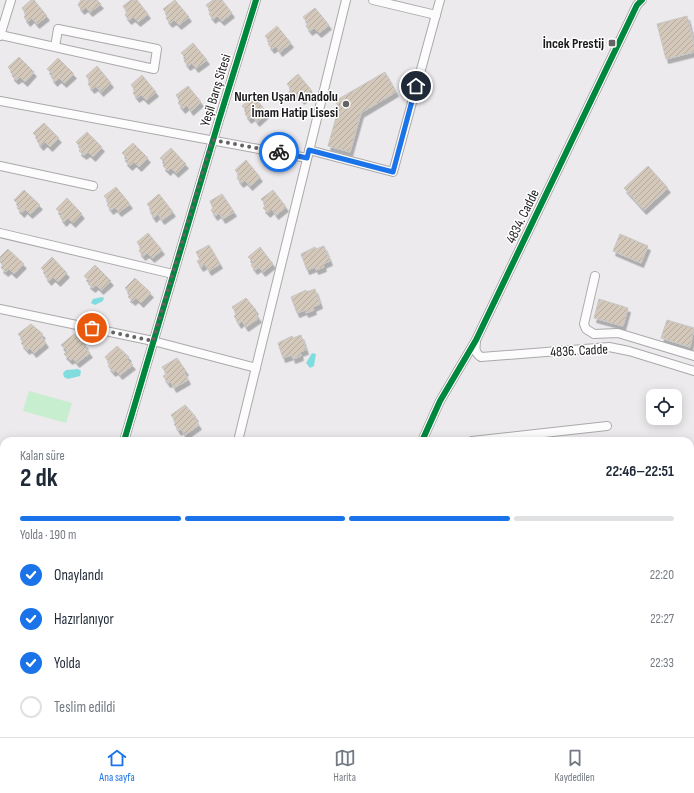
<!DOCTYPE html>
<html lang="tr">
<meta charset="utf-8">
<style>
:root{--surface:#fff;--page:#f2f2f3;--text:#1f2937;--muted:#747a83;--line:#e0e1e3;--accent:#1a73e8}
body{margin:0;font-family:"Sofia Sans Condensed",sans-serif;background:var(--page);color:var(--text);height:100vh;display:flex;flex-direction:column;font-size:15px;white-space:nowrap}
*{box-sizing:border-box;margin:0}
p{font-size:13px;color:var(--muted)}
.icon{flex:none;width:22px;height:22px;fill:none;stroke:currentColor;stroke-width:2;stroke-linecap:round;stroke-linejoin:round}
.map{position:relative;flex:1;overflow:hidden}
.panel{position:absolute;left:0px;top:437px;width:694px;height:300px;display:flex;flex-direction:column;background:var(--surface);border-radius:12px 12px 0 0;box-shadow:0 2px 10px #0003}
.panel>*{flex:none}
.fabs{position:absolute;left:646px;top:389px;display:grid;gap:8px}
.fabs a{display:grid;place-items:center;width:36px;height:36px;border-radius:8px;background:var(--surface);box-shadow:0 2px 10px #0003;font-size:20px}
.pin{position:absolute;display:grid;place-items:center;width:34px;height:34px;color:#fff;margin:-17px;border:2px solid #fff;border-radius:50%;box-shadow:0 1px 4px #0007}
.courier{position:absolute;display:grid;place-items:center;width:40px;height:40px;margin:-20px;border:3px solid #1a73e8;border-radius:50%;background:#fff;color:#222;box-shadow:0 1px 5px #0007}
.head em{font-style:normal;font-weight:700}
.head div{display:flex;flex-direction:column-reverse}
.head{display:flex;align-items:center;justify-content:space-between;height:68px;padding:0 20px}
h1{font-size:26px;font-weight:700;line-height:30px}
.bar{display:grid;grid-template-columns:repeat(4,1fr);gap:6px 4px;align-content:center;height:48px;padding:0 20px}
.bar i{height:5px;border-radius:3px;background:var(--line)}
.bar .current{background:var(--accent)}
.bar p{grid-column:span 4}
ol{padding:0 20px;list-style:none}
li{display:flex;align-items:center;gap:12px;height:44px}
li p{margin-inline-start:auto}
li .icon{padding:4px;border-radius:50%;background:var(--accent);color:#fff;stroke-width:4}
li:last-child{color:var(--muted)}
li i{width:22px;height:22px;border:2px solid var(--line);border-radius:50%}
.tab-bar{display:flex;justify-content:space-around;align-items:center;height:56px;border-top:1px solid var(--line);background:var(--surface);font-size:11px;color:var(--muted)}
.tab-bar a{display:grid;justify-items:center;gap:2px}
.tab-bar .current{color:var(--accent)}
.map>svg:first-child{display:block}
</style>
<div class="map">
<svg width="694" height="737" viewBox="0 0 694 737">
<defs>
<pattern id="grass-tufts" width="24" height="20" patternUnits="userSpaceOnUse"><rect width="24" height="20" fill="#c6eecf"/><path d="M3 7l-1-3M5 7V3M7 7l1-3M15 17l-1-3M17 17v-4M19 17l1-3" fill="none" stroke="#aaccb1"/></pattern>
<pattern id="building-hatch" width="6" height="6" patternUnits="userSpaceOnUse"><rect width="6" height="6" fill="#d3c8ba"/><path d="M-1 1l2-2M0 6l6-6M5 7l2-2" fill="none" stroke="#b5ab9f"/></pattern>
<filter id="shadow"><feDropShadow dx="2.5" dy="4.5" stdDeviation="0" flood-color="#0004"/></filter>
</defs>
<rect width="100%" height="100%" fill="#eceaec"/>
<!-- grass -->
<polygon fill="url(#grass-tufts)" points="0,673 4,674 4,699 0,698"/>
<!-- garden -->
<polygon fill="#c6eecf" points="29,391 72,403 66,423 23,411"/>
<!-- water -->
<g fill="#80dcdf">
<polygon points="102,297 104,298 103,301 95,305 91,303 93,299"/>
<polygon points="312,353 316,354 314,366 310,368 306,363"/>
<polygon points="78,369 81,371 80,376 68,379 64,377 63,373 66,370"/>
</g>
<!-- building -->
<g fill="url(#building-hatch)" stroke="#c7c6c6" filter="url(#shadow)">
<polygon points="31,0 34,0 47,16 37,24 32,18 28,22 24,17 26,14 22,8"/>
<polygon points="81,0 97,0 101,4 90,12 86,7 82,10 78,5"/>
<polygon points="131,0 137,0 148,14 138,22 133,17 129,20 125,15 127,12 123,6"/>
<polygon points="175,0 189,17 179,25 174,20 170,23 166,18 168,15 163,9"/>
<polygon points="213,0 222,0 232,13 222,21 217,16 213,19 209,14 211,11 206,5"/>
<polygon points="315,8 329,25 319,33 314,28 310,31 306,26 308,23 303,17"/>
<polygon points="687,16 694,43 694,52 666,59 657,24"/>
<polygon points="277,26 291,43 280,52 276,46 272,49 268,44 270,42 265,36"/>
<polygon points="193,43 207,60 196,68 192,63 188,66 184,61 186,58 181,53"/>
<polygon points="19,57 34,72 25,82 20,77 16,80 12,76 13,73 8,67"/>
<polygon points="58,58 74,74 64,83 59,78 55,82 51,77 53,74 47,69"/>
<polygon points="97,66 111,83 101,92 96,86 92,89 88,84 90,81 86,76"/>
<polygon points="385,72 396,92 361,113 350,152 328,146 339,107 335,101"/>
<polygon points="298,74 312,91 302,100 297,94 293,97 289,92 291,89 287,84"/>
<polygon points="142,75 156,92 146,100 141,95 137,98 133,93 135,90 131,85"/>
<polygon points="188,86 201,102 191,111 187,105 183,109 178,103 180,101 176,95"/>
<polygon points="254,96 267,113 257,122 253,116 249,119 245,114 247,111 242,106"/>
<polygon points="44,123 59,138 50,147 45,142 41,146 37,141 38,138 33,133"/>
<polygon points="87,132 102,147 93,157 88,152 84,155 79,151 81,148 76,142"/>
<polygon points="133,143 148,158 139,167 134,162 130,166 125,161 127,158 122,153"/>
<polygon points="171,148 186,164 176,173 171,168 168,171 163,166 165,163 160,158"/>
<polygon points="246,160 260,177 250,186 245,180 241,183 237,178 239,175 235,170"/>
<polygon points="648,166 668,188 644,210 624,188"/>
<polygon points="116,187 130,204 119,212 115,207 111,210 107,205 109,202 104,196"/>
<polygon points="24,190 40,205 30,214 25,209 22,213 17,208 19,205 14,200"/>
<polygon points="273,190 286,207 276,215 272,209 268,213 263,208 266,205 261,199"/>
<polygon points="159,194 173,212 162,220 158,214 154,218 150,212 152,210 147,204"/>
<polygon points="222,194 234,212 223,219 219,213 215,216 211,210 213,208 210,201"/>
<polygon points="67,198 82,214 73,223 68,218 64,222 60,217 62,214 56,209"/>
<polygon points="148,233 162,250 152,258 147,253 143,256 139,251 141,248 137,242"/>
<polygon points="620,234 648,246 641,263 613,251"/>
<polygon points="209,245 220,264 209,271 205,264 201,267 197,261 200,259 196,252"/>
<polygon points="324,246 330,261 323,264 324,267 316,270 315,267 307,270 301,254 315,247 316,249"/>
<polygon points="260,247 273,264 263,272 259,267 255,270 251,265 253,262 248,257"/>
<polygon points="8,249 24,264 14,274 9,269 6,272 1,268 3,265 0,262 0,257"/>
<polygon points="52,257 67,273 58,282 53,277 49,281 45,276 46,273 41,268"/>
<polygon points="95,265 111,281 101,290 96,285 93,288 88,284 90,281 84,276"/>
<polygon points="135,278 151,293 141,303 136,298 133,301 128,297 130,294 125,288"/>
<polygon points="315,289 320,304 313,307 314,310 306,313 305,310 297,313 291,297 306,290 306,292"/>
<polygon points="246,298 256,310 254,311 259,318 246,327 242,321 239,324 234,316 237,314 232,307"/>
<polygon points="599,299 628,308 623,326 594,318"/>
<polygon points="667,320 694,328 690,347 661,338"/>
<polygon points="31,324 43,334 41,336 46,343 34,353 30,348 27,350 21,343 24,341 18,334"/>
<polygon points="74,334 86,345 84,346 90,353 77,363 73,358 70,360 64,354 67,351 61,345"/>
<polygon points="301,335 306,350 300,352 301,356 293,359 292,355 283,358 278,343 292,336 293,338"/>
<polygon points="117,346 129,357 127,359 133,365 120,375 116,370 113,372 108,366 110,364 105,357"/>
<polygon points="177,358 186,371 184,372 188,380 174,388 171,382 168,383 163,376 167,374 162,367"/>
<polygon points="185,405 196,417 194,418 199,425 185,435 181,429 179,431 174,424 176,422 171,415"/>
</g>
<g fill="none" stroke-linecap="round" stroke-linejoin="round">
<defs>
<g id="minor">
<polyline points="373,0 436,15"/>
<polyline points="0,35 154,69 157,49 58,29 55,47"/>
<polyline points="0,36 11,0"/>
<polyline points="0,101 307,158"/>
<polyline points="309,150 393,172 440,0"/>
<polyline points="0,166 93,186"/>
<polyline points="0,233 173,274"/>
<polyline points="595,276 584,324 586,329 594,334 618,333 694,356"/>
<polyline points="0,309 153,341 256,368"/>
<path d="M476,342c-1,7 -1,11 5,15l128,-10 20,4 65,20"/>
<polyline points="124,441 219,120 256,0"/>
<polyline points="238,441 346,0"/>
<polyline points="422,441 440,401 476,340 637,5 642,0"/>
<polyline points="472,441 607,426"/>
<polyline points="0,525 4,526"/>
<polyline points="0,538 4,538"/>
<polyline points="690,566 694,566"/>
<polyline points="690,646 694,646"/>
<polyline points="690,654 694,654"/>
<polyline points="144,733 144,737"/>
<polyline points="648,733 648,737"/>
<polyline points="667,733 667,737"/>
<polyline points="383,737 384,733"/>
</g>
</defs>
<!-- minor casing -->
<use href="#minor" stroke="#aba9ab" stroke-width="10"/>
<!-- minor -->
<use href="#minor" stroke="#fcfcfc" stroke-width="8"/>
<defs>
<g id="cycleway">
<polyline points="124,441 219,120 256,0"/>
<polyline points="422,441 440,401 476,340 637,5 642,0"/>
</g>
</defs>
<!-- cycleway casing -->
<use href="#cycleway" stroke="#fff" stroke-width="8"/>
<!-- cycleway -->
<use href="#cycleway" stroke="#00873e" stroke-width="6"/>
</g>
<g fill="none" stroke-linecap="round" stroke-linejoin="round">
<!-- done -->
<polyline stroke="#656365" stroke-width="4" stroke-dasharray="0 7.2" points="92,328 153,341 212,140 279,152"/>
<!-- route -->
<polyline stroke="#1a73e8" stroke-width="5" points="279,152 307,158 309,150 393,172 416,86"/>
</g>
<!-- markers -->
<g fill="#656365" stroke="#fff" stroke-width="1.5">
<rect x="608" y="39" width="8" height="8" rx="2"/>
<circle cx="346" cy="104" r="4"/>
</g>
<g text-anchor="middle" stroke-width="3" stroke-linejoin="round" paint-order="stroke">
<!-- poi labels -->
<g font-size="14" font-weight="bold" fill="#1c1a1c" stroke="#fff" text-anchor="end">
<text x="604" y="48">İncek Prestij</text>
<text x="338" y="101">Nurten Uşan Anadolu<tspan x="338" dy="16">İmam Hatip Lisesi</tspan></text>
</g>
<!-- street labels -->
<g font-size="14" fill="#1c1a1c" stroke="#fff">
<text transform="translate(215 90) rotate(-73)" y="5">Yeşil Barış Sitesi</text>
<text transform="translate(522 216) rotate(-64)" y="5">4834. Cadde</text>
<text transform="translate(579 350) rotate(-3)" y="5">4836. Cadde</text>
</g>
</g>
</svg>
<div class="fabs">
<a><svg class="icon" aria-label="locate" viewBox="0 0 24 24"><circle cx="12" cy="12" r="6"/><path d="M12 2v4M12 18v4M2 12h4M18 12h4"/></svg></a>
</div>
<div class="pin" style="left:92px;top:328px;background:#ea580c"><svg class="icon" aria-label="bag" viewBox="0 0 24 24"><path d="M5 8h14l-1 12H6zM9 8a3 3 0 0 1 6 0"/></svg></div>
<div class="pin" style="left:416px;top:86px;background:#1f2937"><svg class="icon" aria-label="home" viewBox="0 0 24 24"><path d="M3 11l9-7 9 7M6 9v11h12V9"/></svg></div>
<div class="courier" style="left:279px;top:152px"><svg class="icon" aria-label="bike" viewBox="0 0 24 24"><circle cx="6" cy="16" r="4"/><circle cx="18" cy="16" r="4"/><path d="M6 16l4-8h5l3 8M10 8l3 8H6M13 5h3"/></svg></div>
<section class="panel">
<div class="head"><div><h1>2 dk</h1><p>Kalan süre</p></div><em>22:46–22:51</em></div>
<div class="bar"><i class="current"></i><i class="current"></i><i class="current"></i><i></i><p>Yolda · 190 m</p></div>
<ol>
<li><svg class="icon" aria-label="check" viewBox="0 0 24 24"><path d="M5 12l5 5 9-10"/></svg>Onaylandı<p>22:20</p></li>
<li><svg class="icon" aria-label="check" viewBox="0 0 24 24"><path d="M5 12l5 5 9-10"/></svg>Hazırlanıyor<p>22:27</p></li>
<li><svg class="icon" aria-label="check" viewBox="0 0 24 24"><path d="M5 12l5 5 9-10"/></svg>Yolda<p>22:33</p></li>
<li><i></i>Teslim edildi</li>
</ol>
</section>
</div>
<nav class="tab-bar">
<a class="current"><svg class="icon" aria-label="home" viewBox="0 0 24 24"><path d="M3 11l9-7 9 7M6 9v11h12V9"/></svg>Ana sayfa</a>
<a><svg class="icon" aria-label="map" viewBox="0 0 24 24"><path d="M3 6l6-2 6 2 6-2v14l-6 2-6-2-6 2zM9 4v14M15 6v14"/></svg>Harita</a>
<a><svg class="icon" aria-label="saved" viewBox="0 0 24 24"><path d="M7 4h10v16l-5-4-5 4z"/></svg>Kaydedilen</a>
</nav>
